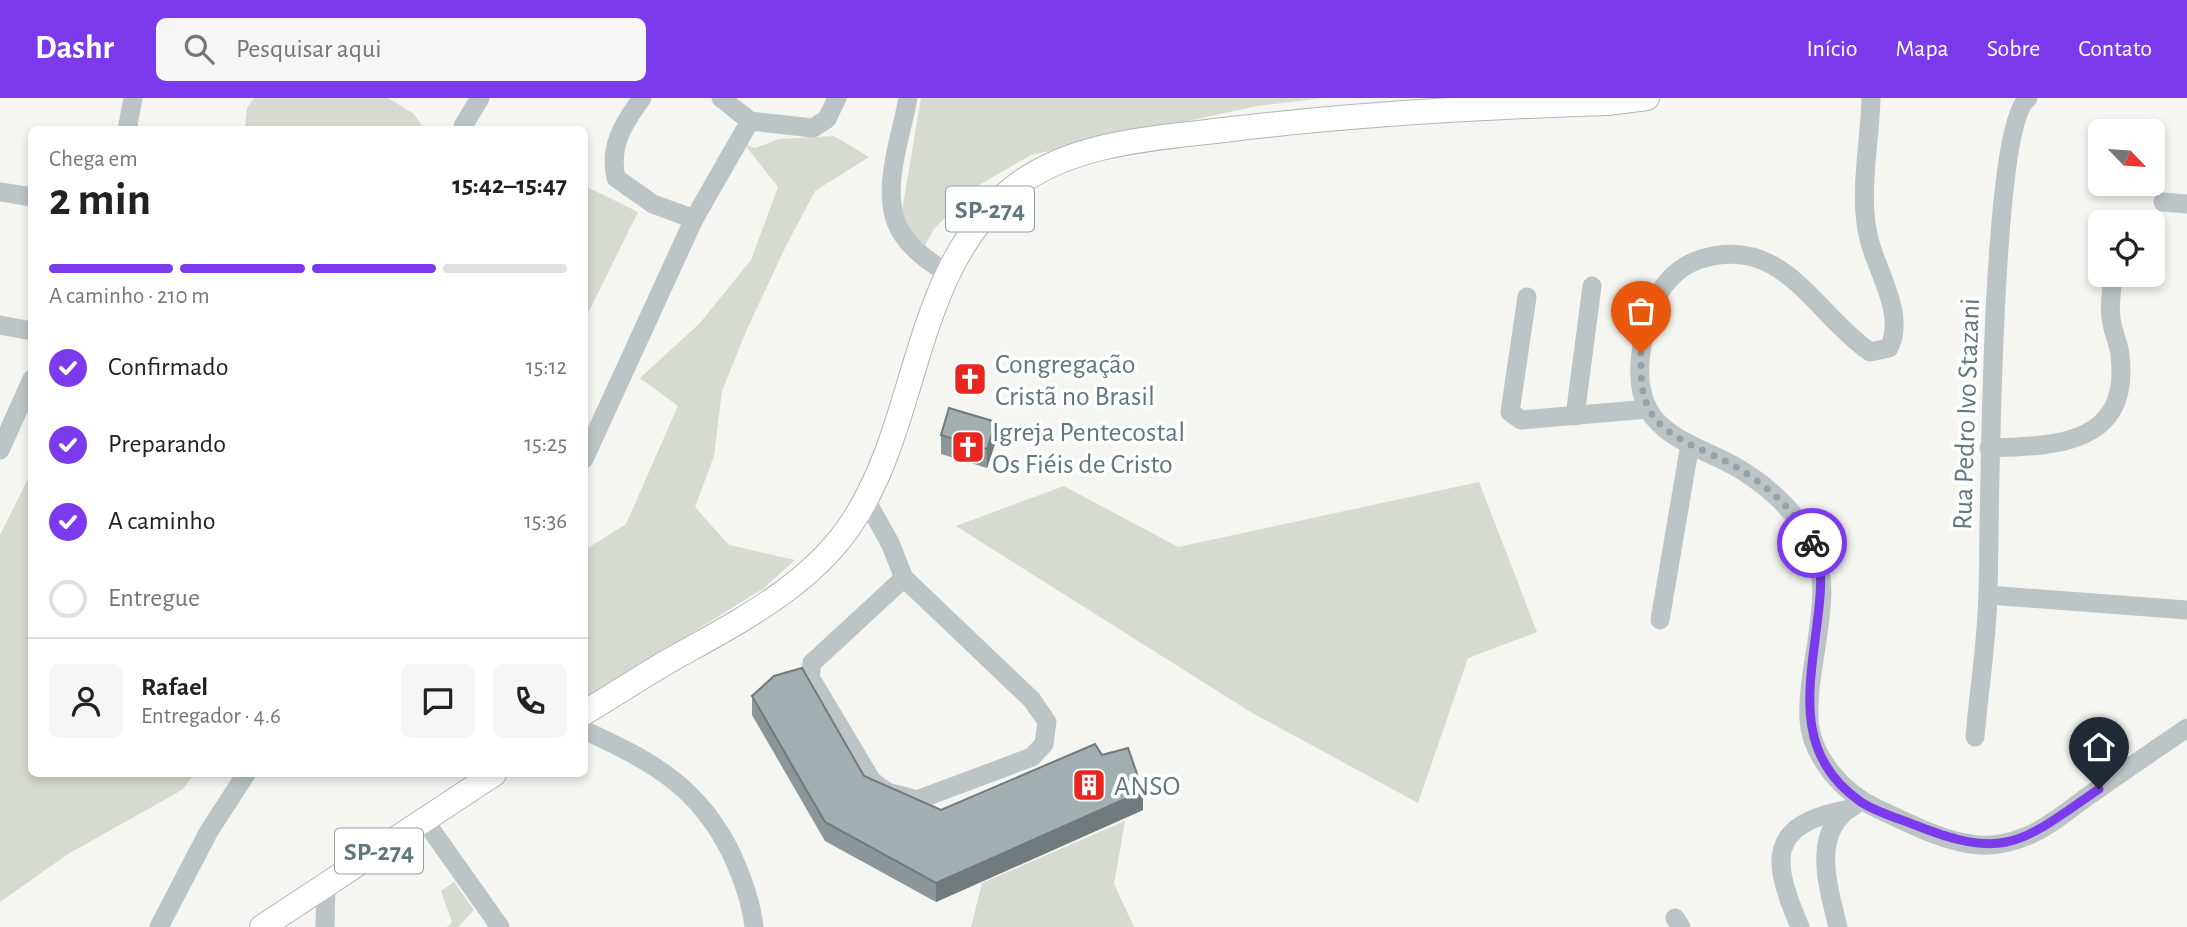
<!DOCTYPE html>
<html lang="pt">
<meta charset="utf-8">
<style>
:root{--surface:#fff;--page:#f6f6f6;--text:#222;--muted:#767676;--line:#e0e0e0;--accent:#7c3aed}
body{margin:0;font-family:"Alegreya Sans",sans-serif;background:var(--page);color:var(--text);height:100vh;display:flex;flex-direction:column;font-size:26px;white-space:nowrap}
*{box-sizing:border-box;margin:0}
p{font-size:23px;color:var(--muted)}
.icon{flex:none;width:38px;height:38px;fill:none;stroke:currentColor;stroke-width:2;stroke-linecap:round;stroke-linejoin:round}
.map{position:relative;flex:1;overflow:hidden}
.drawer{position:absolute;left:28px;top:28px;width:560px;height:651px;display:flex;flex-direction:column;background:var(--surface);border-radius:10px;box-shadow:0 4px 10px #0003}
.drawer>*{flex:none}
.needle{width:46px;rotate:115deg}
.controls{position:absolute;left:2088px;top:21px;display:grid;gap:14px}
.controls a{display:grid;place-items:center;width:77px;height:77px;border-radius:10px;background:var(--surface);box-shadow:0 4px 10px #0003;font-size:35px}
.pin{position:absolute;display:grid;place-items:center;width:60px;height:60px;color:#fff;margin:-72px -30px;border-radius:50% 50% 50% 0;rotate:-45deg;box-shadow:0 0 7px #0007}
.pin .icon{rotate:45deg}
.courier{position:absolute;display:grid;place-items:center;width:70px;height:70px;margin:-35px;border:5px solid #7c3aed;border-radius:50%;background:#fff;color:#222;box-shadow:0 2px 9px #0007}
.head em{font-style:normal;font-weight:700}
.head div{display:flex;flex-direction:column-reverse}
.head{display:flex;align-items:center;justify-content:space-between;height:119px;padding:0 21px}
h1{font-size:46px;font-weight:700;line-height:52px}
.bar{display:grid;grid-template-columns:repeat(4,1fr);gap:10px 7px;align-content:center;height:84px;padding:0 21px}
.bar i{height:9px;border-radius:5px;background:var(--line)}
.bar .on{background:var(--accent)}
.bar p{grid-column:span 4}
.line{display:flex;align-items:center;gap:18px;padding:0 21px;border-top:2px solid var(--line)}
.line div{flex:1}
.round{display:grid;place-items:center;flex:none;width:74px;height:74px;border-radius:10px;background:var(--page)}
ol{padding:0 21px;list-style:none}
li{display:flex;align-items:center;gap:21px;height:77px}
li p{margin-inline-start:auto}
li .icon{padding:7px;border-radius:50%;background:var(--accent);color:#fff;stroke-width:4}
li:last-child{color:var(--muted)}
li i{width:38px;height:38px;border:4px solid var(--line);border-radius:50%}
header{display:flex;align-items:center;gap:42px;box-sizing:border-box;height:98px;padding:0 35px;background:var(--accent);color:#fff}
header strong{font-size:33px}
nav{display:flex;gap:38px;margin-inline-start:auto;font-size:24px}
.search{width:490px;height:63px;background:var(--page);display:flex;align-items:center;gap:18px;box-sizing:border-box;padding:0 24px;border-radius:10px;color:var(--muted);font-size:26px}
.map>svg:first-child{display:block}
</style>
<header>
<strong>Dashr</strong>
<div class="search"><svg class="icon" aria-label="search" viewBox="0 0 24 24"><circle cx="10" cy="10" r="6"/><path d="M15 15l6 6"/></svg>Pesquisar aqui</div>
<nav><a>Início</a><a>Mapa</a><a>Sobre</a><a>Contato</a></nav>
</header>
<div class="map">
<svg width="2187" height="829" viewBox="0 0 2187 829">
<rect width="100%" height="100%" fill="#f5f5f1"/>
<!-- green -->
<g fill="#d6dad0">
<polygon points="254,0 388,0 414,16 424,31 245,31 247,10"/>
<polygon points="921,0 1323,0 1257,8 1031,57 977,88 934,131 924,149 912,137 902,113"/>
<polygon points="834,38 869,59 815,93 786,148 747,231 722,293 714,358 695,409 729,447 795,462 764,490 585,601 585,452 626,426 678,308 640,280 700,225 751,162 778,89 745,47 755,50 779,41"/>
<polygon points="585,88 638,114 585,221"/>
<polygon points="31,375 32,676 194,676 182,692 68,756 0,804 0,437"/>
<polygon points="1479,384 1537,534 1468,560 1418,705 1249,613 956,428 1064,388 1178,449"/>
<polygon points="1125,723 1114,786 1134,829 971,829 982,785"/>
<polygon points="454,784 474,812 458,829 447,829 452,824 441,793"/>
</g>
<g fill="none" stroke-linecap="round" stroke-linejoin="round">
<defs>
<g id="major">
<path d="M584,615c30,-18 60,-38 90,-55 66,-37 140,-74 181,-140 65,-102 58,-248 157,-329 59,-48 148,-51 220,-60 125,-15 249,-22 375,-26l40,-5"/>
<polyline points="262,829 494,676"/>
</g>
</defs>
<!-- major casing -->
<use href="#major" stroke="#afb6b8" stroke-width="26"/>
<!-- minor -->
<g stroke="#bdc4c6" stroke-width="19">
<path d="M642,0c-19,26 -33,48 -26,80l37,26 41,15"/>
<polyline points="721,0 750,23 813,30 827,21 837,0"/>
<path d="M908,0c-7,40 -31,100 -5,137 11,17 29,28 45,39"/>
<path d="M1871,0c-1,45 -13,97 -2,141 8,33 37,76 20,109l-19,4c-57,-40 -87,-118 -169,-93 -25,8 -42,28 -50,52 -10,28 -18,70 -3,98 17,31 59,41 88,58 28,16 55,40 72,68 32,53 -2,125 1,184 2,38 35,75 69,90 28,13 62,31 93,35 18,3 39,-1 56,-8 20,-8 39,-24 57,-37 34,-24 69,-48 103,-71"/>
<polyline points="463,28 480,0"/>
<polyline points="127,32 133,0"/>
<polyline points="0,94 32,99"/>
<polyline points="2163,104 2187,106"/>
<polyline points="1527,199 1510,314 1521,322 1648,311"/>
<polyline points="0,227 32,233"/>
<polyline points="1575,318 1592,188"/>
<path d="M1989,350c65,-2 142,-2 131,-93 -1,-12 -8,-24 -9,-37 -2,-13 1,-29 2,-43"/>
<polyline points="0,352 32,281"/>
<polyline points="584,361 694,121 750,23"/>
<polyline points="866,402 890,445 904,480 1032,602 1047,624 1044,646 1032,659 917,702 887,694 872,683 810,579 812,565 904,480"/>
<polyline points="1988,497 2187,512"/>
<polyline points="1660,522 1690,346"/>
<path d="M584,632c67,31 115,56 148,125 11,24 19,46 22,72"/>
<path d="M1975,639c4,-48 12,-96 13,-144 2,-68 1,-464 40,-495"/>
<polyline points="425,723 500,829"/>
<polyline points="1675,820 1681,829"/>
<polyline points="159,829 209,733 246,676"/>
<polyline points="325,829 326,788"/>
<path d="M1800,829c-28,-66 -35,-102 49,-118"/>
<path d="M1838,829c-9,-38 -29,-96 16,-121"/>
</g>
<!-- major -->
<use href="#major" stroke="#fff" stroke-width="24"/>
</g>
<!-- wall -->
<g fill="#8b9698">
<polygon points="941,337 996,343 987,370 941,356"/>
<polygon points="752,598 864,678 941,712 1143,712 936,804 825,743 752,617"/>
</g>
<!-- shaded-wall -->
<g fill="#717a7c">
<polygon points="996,324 996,343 987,370 987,351"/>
<polygon points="1143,693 1143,712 936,804 936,785"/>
</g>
<!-- building -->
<g fill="#a2afb1" stroke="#717a7c" stroke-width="2">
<polygon points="949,310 996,324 987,351 941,337"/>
<polygon points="802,570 864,678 941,712 1095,646 1102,657 1128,650 1143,693 936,785 825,724 752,598 774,578"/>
</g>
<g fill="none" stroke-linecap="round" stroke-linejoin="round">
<!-- done -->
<path stroke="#94a3a6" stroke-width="7" stroke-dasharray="0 12.6" d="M1641,255c0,17 -1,37 7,54 14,32 60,43 88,60 31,18 60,44 76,76"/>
<!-- route -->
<path stroke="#7c3aed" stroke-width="9" d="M1812,445c12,24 9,48 6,73 -8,70 -26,138 43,186 15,10 36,16 54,23 92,37 108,16 184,-36"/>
</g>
<!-- icons -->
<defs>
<symbol id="church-square" viewBox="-11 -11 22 22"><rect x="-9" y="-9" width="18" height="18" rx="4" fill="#e8251f" stroke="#fff"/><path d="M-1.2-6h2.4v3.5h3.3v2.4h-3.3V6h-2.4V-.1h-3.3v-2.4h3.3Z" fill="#fff"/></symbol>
<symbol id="building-square" viewBox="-11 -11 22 22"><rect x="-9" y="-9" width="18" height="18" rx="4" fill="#e8251f" stroke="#fff"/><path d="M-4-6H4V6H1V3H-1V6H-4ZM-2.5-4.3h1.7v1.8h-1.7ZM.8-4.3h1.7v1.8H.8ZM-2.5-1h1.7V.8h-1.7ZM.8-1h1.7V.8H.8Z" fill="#fff"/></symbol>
</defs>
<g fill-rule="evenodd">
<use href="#church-square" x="951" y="262" width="38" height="38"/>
<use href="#church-square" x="949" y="330" width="38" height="38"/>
<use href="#building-square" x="1070" y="668" width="38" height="38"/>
</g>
<g text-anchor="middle" stroke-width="7" stroke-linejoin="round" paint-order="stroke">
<!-- shield labels -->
<g fill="#fff" stroke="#8fa0a4" stroke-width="2">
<rect x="946" y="88.5" width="88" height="45" rx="5"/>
<rect x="335" y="730.5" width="88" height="45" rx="5"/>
</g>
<g font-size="26" font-weight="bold" fill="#5f777d">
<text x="990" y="120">SP-274</text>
<text x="379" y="762">SP-274</text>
</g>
<!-- poi labels -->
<g font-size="28" fill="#5f777d" stroke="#fff" text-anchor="start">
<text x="995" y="275">Congregação<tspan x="995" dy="32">Cristã no Brasil</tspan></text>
<text x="992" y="343">Igreja Pentecostal<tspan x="992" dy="32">Os Fiéis de Cristo</tspan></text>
<text x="1114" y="697">ANSO</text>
</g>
<!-- street labels -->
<g font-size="28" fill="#5f777d" stroke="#fff">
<text transform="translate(1965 316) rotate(-88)" y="10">Rua Pedro Ivo Stazani</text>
</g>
</g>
</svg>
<div class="controls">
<a><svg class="needle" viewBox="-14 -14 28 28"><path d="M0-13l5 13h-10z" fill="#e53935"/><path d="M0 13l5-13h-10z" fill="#767676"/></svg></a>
<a><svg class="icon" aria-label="locate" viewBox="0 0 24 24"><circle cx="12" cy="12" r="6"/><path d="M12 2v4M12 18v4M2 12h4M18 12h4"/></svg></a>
</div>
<div class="pin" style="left:1641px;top:255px;background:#ea580c"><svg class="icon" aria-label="bag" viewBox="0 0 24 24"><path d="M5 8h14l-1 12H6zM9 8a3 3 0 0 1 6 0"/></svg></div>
<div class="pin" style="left:2099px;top:691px;background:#1f2937"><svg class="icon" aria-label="home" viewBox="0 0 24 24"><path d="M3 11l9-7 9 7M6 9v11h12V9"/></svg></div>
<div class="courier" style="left:1812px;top:445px"><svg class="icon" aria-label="bike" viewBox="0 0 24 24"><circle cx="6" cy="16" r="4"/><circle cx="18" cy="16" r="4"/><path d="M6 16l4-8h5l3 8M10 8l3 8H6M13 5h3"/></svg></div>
<section class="drawer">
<div class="head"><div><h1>2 min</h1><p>Chega em</p></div><em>15:42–15:47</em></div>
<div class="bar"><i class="on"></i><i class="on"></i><i class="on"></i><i></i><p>A caminho · 210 m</p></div>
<ol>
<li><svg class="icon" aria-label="check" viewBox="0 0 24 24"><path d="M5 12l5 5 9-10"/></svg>Confirmado<p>15:12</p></li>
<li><svg class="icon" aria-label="check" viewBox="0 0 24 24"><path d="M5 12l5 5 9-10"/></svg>Preparando<p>15:25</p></li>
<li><svg class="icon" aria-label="check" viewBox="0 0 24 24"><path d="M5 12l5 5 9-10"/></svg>A caminho<p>15:36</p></li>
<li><i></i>Entregue</li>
</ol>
<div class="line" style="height:126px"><a class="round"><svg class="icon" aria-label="person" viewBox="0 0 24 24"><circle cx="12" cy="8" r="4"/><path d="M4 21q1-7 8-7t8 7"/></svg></a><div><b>Rafael</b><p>Entregador · 4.6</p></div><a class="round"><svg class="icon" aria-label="chat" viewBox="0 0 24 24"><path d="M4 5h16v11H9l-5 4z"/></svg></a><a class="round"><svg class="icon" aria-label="phone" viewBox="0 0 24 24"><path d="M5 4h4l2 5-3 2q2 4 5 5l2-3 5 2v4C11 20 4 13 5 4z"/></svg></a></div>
</section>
</div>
